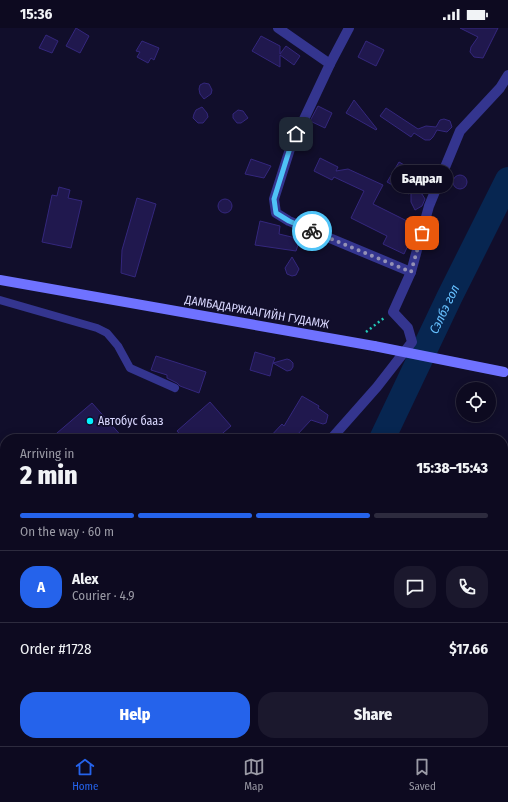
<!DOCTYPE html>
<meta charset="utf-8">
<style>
:root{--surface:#0d0a20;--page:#1b182d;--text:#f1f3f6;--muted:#9a9aa5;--line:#2d2b3e;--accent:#2563eb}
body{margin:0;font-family:"Fira Sans Condensed",sans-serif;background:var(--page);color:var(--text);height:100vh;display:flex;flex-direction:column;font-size:15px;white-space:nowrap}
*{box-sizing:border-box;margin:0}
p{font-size:13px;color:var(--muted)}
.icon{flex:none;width:22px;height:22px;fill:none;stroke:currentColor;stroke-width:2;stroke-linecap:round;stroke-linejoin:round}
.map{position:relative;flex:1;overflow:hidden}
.sheet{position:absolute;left:0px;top:406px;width:508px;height:312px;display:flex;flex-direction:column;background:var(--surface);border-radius:16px 16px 0 0;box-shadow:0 2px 10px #0003,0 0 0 1px var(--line)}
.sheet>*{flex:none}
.tools{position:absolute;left:456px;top:354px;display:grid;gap:8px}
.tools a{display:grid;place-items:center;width:40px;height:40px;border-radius:50%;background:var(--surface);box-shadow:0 2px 10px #0003,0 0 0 1px var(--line);font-size:20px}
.pin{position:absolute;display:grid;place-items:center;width:34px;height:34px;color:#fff;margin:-17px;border-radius:8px;box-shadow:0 2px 6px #0006}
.courier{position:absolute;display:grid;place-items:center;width:40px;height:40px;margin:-20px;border:3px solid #4fc3f7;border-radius:50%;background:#fff;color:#222;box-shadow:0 1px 5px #0007}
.bubble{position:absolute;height:28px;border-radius:14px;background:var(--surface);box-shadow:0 2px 10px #0003,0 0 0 1px var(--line);font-size:13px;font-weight:800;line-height:28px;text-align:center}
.overview em{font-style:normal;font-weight:800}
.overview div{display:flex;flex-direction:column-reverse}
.overview{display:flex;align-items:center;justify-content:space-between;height:68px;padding:0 20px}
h1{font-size:26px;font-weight:800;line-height:30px}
.bar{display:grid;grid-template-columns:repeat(4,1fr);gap:6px 4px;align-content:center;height:48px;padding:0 20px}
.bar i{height:5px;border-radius:3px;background:var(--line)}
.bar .active{background:var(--accent)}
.bar p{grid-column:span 4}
.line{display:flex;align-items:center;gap:10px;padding:0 20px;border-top:1px solid var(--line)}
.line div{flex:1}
.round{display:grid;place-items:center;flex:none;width:42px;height:42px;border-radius:16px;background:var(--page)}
.action{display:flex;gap:8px;margin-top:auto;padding:8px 20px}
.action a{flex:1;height:46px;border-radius:16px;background:var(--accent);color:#fff;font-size:16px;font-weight:800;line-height:46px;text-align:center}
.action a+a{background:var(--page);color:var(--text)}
.status{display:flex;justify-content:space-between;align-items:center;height:28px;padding:0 20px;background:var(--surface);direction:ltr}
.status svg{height:11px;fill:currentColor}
.dock{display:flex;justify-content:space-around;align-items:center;height:56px;border-top:1px solid var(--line);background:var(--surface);font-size:11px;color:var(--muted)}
.dock a{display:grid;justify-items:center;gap:2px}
.dock .active{color:var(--accent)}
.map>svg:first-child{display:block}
</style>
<div class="status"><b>15:36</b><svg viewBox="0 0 49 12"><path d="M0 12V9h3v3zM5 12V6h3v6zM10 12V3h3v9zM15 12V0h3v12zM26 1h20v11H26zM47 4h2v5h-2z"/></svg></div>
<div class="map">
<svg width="508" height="718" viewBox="0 0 508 718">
<rect width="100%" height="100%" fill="#110e2b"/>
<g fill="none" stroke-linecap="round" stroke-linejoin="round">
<!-- stream -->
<polyline stroke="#072651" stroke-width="4.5" points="0,678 5,679"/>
<!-- river -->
<g stroke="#072651" stroke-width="26">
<path id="s1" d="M382,411l67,-141 59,-118"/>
<polyline points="0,653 5,649"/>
</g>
</g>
<!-- building -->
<g fill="#20184e" stroke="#34277d">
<polygon points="76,0 89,8 80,25 66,18"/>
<polygon points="460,0 498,0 483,30 474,29 470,24 471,19 478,9"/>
<polygon points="46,7 58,13 52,25 39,20"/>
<polygon points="261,8 280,18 280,26 286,18 300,28 294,37 280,27 280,39 252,23"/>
<polygon points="142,13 159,20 154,32 151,30 148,35 137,29 140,24 136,23"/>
<polygon points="366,13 384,22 376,38 358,29"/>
<polygon points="204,55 209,56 212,62 211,66 204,71 200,66 199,61 200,57"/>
<polygon points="354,72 377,101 376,102 346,85"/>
<polygon points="318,78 332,85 325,100 310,93"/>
<polygon points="202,79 207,85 208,89 203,95 198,95 193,90 194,86 196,82"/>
<polygon points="386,80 418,101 426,98 436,99 440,92 444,91 450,93 452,99 447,104 437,102 433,109 430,112 425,112 414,105 411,109 380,88"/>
<polygon points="238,82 243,83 248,90 241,95 237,95 233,90 233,86"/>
<polygon points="320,130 338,139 336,143 348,141 383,157 373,176 417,198 404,226 383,216 387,208 351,190 364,163 334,149 332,152 314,143"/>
<polygon points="251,131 271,138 264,150 245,146"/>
<polygon points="399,134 420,146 409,166 387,154"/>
<circle cx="460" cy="154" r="7"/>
<polygon points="59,159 70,162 68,170 82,173 71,220 42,214 52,167 57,168"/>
<polygon points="411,162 422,166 425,171 422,178 415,182 411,174"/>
<polygon points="137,170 156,176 135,249 121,245 122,222"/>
<circle cx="225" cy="178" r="7"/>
<polygon points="260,193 280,198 279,206 300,211 296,223 255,217"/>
<polygon points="292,229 299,241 296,247 292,248 287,246 285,240"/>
<polygon points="255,324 275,330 273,335 287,331 290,332 293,335 293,339 291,342 287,343 273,335 270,348 250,342"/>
<polygon points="156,328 206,344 199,365 180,358 177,355 167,350 167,347 151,342"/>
<polygon points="302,368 319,378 318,380 328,387 326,395 323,396 311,392 296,408 300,411 268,411 282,396 284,398"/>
<polygon points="210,374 231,398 216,411 184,411 177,403"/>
<polygon points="92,375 124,411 50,411"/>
</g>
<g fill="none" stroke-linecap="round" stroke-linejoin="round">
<!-- path -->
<g stroke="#22c8b6" stroke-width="2.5" stroke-dasharray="2 3" stroke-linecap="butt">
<polyline points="366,304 384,290"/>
<polyline points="0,620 5,616"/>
<polyline points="46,713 46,718"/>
<polyline points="202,713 202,718"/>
<polyline points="171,718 173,713"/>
</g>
<!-- lane -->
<polyline stroke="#34358f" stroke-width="8" points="0,272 97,300 107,305 118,318 130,340 175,360"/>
<!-- street -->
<g stroke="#34358f" stroke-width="10">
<polyline points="278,0 330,36 290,121 274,171 276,185 289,193 411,244"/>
<polyline points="330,36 349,0"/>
<polyline points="331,411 377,359 412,314 408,300 393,284 411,244 429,178 460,103 500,60 508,47"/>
<polyline points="0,596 5,593"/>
<polyline points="503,696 508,698"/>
<polyline points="6,718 25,713"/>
<polyline points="116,718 118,713"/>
<polyline points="407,718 412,713"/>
</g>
<!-- secondary -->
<polyline stroke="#6f72ff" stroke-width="10" points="0,252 374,318"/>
<!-- secondary-bridge -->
<polyline stroke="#6f72ff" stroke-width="10" points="374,318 504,344"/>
</g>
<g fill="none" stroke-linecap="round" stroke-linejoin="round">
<!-- done -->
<polyline stroke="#9491b5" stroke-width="4" stroke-dasharray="0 7.2" points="312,203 411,244 422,205"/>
<!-- route -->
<polyline stroke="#4fc3f7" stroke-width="5" points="296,106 290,120 274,171 276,185 289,193 312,203"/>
</g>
<!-- markers -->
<circle fill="#04f2ff" stroke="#110e2b" stroke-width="1.5" cx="90" cy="393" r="4"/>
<g text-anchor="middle" stroke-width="3.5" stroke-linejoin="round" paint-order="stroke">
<!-- street labels -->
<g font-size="12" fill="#dad8ff" stroke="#110e2b">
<text transform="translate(257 284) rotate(10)" y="4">ДАМБАДАРЖААГИЙН ГУДАМЖ</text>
</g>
<!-- poi labels -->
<g font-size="12" fill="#dad8ff" stroke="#110e2b" text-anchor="start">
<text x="98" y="397">Автобус бааз</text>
</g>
<!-- water labels -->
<g font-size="13" font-style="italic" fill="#66c0ff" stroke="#110e2b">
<text dy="5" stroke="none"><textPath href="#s1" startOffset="144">Сэлбэ гол</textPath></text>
</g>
</g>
</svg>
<div class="tools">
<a><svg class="icon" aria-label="locate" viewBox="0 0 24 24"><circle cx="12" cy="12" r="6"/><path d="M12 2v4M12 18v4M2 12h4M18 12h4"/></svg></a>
</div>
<div class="pin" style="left:422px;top:205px;background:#ea580c"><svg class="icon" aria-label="bag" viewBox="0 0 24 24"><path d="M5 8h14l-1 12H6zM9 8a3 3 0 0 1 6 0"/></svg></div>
<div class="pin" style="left:296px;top:106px;background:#1f2937"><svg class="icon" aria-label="home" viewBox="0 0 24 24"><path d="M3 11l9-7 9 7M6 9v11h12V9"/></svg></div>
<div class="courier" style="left:312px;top:203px"><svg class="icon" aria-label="bike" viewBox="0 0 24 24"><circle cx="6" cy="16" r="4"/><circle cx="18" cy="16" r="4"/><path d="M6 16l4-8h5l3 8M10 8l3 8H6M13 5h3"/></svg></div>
<div class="bubble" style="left:391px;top:137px;width:62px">Бадрал</div>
<section class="sheet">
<div class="overview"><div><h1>2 min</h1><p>Arriving in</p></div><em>15:38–15:43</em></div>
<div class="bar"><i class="active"></i><i class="active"></i><i class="active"></i><i></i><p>On the way · 60 m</p></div>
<div class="line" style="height:72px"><b class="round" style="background:var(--accent);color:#fff">A</b><div><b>Alex</b><p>Courier · 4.9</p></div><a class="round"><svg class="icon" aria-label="chat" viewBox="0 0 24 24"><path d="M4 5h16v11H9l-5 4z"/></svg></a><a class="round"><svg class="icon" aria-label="phone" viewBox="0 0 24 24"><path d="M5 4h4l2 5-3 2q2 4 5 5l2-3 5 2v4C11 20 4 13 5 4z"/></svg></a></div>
<div class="line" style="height:52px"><div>Order #1728</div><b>$17.66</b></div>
<div class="action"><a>Help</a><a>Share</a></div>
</section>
</div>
<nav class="dock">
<a class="active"><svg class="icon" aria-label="home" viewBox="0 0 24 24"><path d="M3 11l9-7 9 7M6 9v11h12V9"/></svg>Home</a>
<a><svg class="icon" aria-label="map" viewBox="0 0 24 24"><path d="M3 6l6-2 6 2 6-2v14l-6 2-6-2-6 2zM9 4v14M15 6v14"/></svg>Map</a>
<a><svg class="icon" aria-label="saved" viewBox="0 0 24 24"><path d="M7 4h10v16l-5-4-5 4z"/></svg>Saved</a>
</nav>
